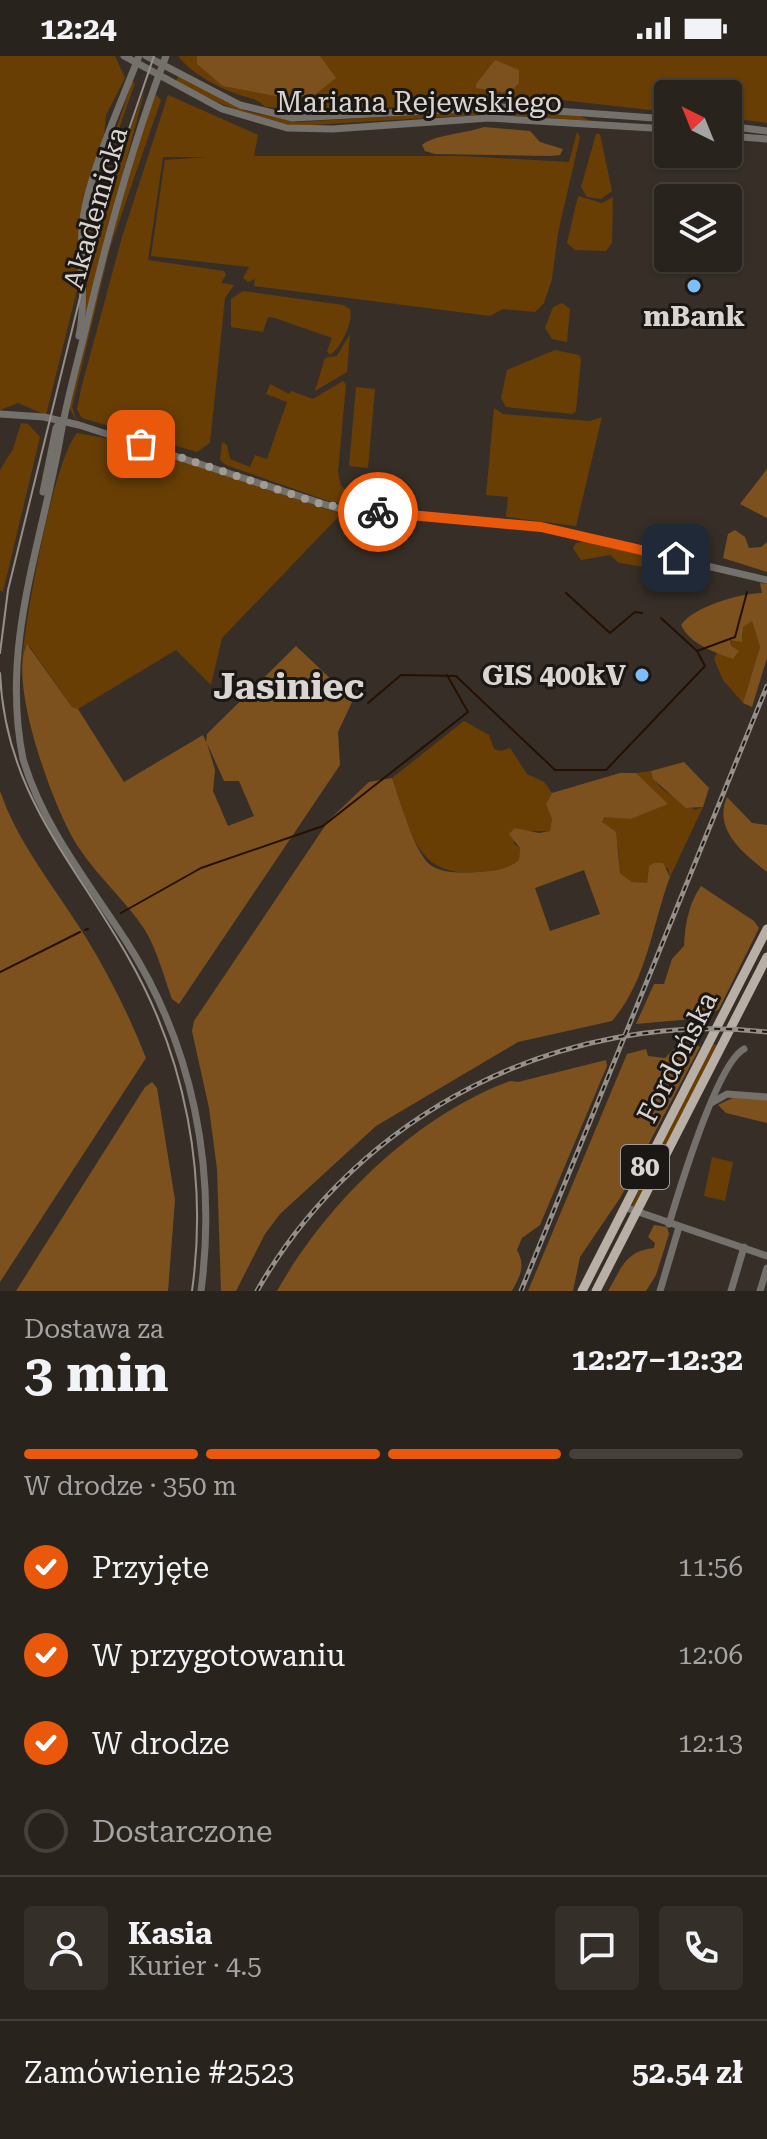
<!DOCTYPE html>
<html lang="pl">
<meta charset="utf-8">
<style>
:root{--surface:#29231d;--page:#352f2a;--text:#f1f3f6;--muted:#a5a4a4;--line:#45403b;--accent:#ea580c}
body{margin:0;font-family:"Roboto Serif",serif;background:var(--page);color:var(--text);height:100vh;display:flex;flex-direction:column;font-size:30px;white-space:nowrap}
*{box-sizing:border-box;margin:0}
p{font-size:26px;color:var(--muted)}
.icon{flex:none;width:44px;height:44px;fill:none;stroke:currentColor;stroke-width:2;stroke-linecap:round;stroke-linejoin:round}
.map{position:relative;height:1235px;overflow:hidden}
.drawer{display:flex;flex-direction:column;background:var(--surface);flex:1}
.drawer>*{flex:none}
.needle{width:52px;rotate:317deg}
.buttons{position:absolute;left:654px;top:24px;display:grid;gap:16px}
.buttons a{display:grid;place-items:center;width:88px;height:88px;border-radius:8px;background:var(--surface);box-shadow:0 2px 6px #0004,0 0 0 2px var(--line);font-size:40px}
.pin{position:absolute;display:grid;place-items:center;width:68px;height:68px;color:#fff;margin:-34px;border-radius:16px;box-shadow:0 4px 12px #0006}
.courier{position:absolute;display:grid;place-items:center;width:80px;height:80px;margin:-40px;border:6px solid #ea580c;border-radius:50%;background:#fff;color:#222;box-shadow:0 2px 10px #0007}
.head em{font-style:normal;font-weight:700}
.head div{display:flex;flex-direction:column-reverse}
.head{display:flex;align-items:center;justify-content:space-between;height:136px;padding:0 24px}
h1{font-size:52px;font-weight:700;line-height:60px}
.bar{display:grid;grid-template-columns:repeat(4,1fr);gap:12px 8px;align-content:center;height:96px;padding:0 24px}
.bar i{height:10px;border-radius:6px;background:var(--line)}
.bar .active{background:var(--accent)}
.bar p{grid-column:span 4}
.line{display:flex;align-items:center;gap:20px;padding:0 24px;border-top:2px solid var(--line)}
.line div{flex:1}
.round{display:grid;place-items:center;flex:none;width:84px;height:84px;border-radius:8px;background:var(--page)}
ol{padding:0 24px;list-style:none}
li{display:flex;align-items:center;gap:24px;height:88px}
li p{margin-inline-start:auto}
li .icon{padding:8px;border-radius:50%;background:var(--accent);color:#fff;stroke-width:4}
li:last-child{color:var(--muted)}
li i{width:44px;height:44px;border:4px solid var(--line);border-radius:50%}
.status{display:flex;justify-content:space-between;align-items:center;height:56px;padding:0 40px;background:var(--surface);direction:ltr}
.status svg{height:22px;fill:currentColor}
.map>svg:first-child{display:block}
</style>
<div class="status"><b>12:24</b><svg viewBox="0 0 49 12"><path d="M0 12V9h3v3zM5 12V6h3v6zM10 12V3h3v9zM15 12V0h3v12zM26 1h20v11H26zM47 4h2v5h-2z"/></svg></div>
<div class="map">
<svg width="767" height="1235" viewBox="0 0 767 1235">
<rect width="100%" height="100%" fill="#372f27"/>
<!-- green -->
<g fill="#683e05">
<polygon points="0,0 115,0 125,22 106,59 104,79 81,159 81,218 46,359 18,347 0,354"/>
<path d="M178,0h589v67l-39,-5v-24h-60v18l-107,-12h-74l-158,12 -64,-5c-7,-9 -18,-9 -28,-13 -20,-7 -46,-21 -59,-38z"/>
<path d="M178,20l68,35 51,11 198,-12 82,5 14,6 -100,-7 -196,12c-43,-7 -81,-24 -119,-45z"/>
<polygon points="132,25 135,27 112,93 114,95 86,192 85,168"/>
<path d="M145,33l-61,233c2,-84 34,-157 61,-233z"/>
<polygon points="155,38 161,44 110,192 72,351 77,366 69,351 126,126"/>
<polygon points="168,39 258,79 254,100 462,100 569,106 577,76 580,81 558,177 552,223 544,247 535,256 503,253 490,260 254,230 255,223 248,226 243,222 249,211 151,200 165,104 208,101 163,101 148,204 224,215 226,219 221,227 234,229 225,242 210,387 197,396 82,362 77,354 81,333 122,181"/>
<polygon points="596,78 600,78 612,135 601,143 587,141 581,131"/>
<polygon points="578,140 602,147 613,141 612,187 606,195 575,194 567,187"/>
<path d="M243,235l100,14 7,4c4,13 -10,40 -20,46l-3,-4 5,-13 -57,-20 -7,-1 -5,15 -32,-5v-28z"/>
<polygon points="562,247 570,253 567,286 552,283 545,272 553,251"/>
<polygon points="350,278 347,316 315,335 325,302 337,300"/>
<polygon points="555,294 579,299 581,303 576,355 572,358 506,351 501,342 507,314"/>
<polygon points="343,325 346,329 338,416 341,430 365,450 433,456 331,446 226,409 220,404 222,386 227,389 230,403 250,411 255,399 267,403 287,346 266,338 270,328 289,338 291,335 313,343"/>
<polygon points="356,331 375,333 368,412 349,410"/>
<polygon points="494,352 503,358 590,365 602,361 576,470 506,461 508,441 486,439"/>
<polygon points="21,367 28,368 40,381 3,536 0,534 0,414 13,393"/>
<path d="M77,377l39,7 24,10 11,-1 190,65 -119,124 -11,47 -35,-35 -98,59 -6,-2 -42,-60 -5,-1 -3,15c4,-45 30,-196 55,-228z"/>
<polygon points="589,485 657,501 658,505 652,512 619,507 610,499 581,504 573,492 576,487"/>
<polygon points="752,564 760,591 743,647 723,624 714,603 717,597 733,602 730,583 743,582 743,571"/>
<path d="M464,665l25,14 5,14 7,2 9,-3 17,26 17,8 8,11 -6,11 7,15 -3,12h-24l-13,12 7,5 -1,12c-12,10 -26,11 -41,12 -65,6 -67,-45 -86,-94z"/>
<path d="M651,715c4,19 28,28 44,39l8,-3 -33,70 -2,-9 -20,3 -1,13 -15,-2 -12,-9 -2,-26 -16,-26 2,-5 27,3 36,-15 -31,-31z"/>
<polygon points="712,988 717,989 636,1152 631,1151"/>
<polygon points="712,1101 733,1106 725,1145 704,1140"/>
</g>
<!-- forest -->
<g fill="#7d511e" fill-rule="evenodd">
<polygon points="197,0 320,0 336,22 308,44 302,45 223,30 197,8"/>
<polygon points="495,4 519,14 519,27 509,37 476,32 476,28"/>
<path d="M484,71l46,4 10,11 23,7 -3,6 -10,1 -115,-2 -10,-3 -3,-6c11,-10 46,-12 62,-18z"/>
<polygon points="767,413 767,462 740,448"/>
<polygon points="735,474 745,481 749,492 761,491 767,486 767,516 723,502 728,478"/>
<path d="M760,527l7,1v74l-15,49 -9,-4 17,-56 -8,-26 -9,6 -1,15 -12,-2 1,6 8,5 -6,8c-19,-7 -43,-15 -52,-34 12,-18 59,-32 81,-32z"/>
<path d="M27,588l45,63 6,2 46,73 79,-47 3,7 1,-8 89,-88 37,35 3,11 6,-1 10,11 -14,30 2,33 -161,239 -7,-5c-8,-22 -15,-49 -27,-69 -19,-29 -47,-53 -66,-82 -24,-35 -72,-166 -52,-204zM207,687l17,38h15l15,35 -26,10 -15,-35 2,-21z"/>
<polygon points="684,706 709,732 703,751 686,752 653,723 651,715"/>
<path d="M620,717h16l32,31 -37,15 -27,-2 -2,5 14,10 4,41 12,9 15,1 2,-17 5,-3h9l7,14c-18,48 -23,104 -58,144l-94,21 -142,84 -96,88 -15,20 -29,57h-15l-4,-122 -8,-61 -17,-77 2,-10 135,-201 40,-38 23,-4c8,21 21,71 37,86 12,10 35,9 49,8 15,-1 29,-2 41,-12l1,-12 -11,-14 6,-6 24,5 11,-2 2,-12 -6,-15 6,-11zM584,814l16,44 -50,17 -15,-43z"/>
<path d="M0,735c18,53 56,98 85,145 24,39 44,79 61,122l-146,224z"/>
<path d="M727,741l25,26 15,2v47c-24,-19 -54,-42 -40,-75z"/>
<path d="M701,830l53,35 5,7 -40,81 -16,9 -67,6 18,-40h10l8,-25 12,-13c1,-22 5,-43 17,-60z"/>
<polygon points="690,985 700,991 620,1142 580,1201 573,1235 528,1235 627,998 646,993 648,1000 665,1002 681,986"/>
<path d="M606,1004l1,6 -67,159 -18,13 -5,12c9,16 3,26 -5,41h-235c49,-87 138,-175 233,-210l8,1z"/>
<polygon points="152,1026 157,1032 175,1144 168,1235 16,1235 145,1031"/>
<polygon points="739,1039 767,1042 767,1067 726,1057 718,1049"/>
<path d="M654,1169l13,2 2,7 -13,41 -10,16h-38c14,-23 17,-40 46,-43l1,-5 -7,-6z"/>
</g>
<g fill="none" stroke-linecap="round" stroke-linejoin="round">
<!-- stream -->
<g stroke="#261000" stroke-width="2">
<polyline points="566,537 610,577 635,556 642,557"/>
<polyline points="661,562 697,595"/>
<polyline points="368,647 401,619 456,620 555,714 606,714 705,610 697,595 735,581 747,536"/>
<polyline points="121,857 201,812 323,770 468,656 447,619"/>
<polyline points="85,874 88,873"/>
<polyline points="0,916 80,876"/>
</g>
<!-- minor -->
<g stroke="#74706c" stroke-width="7">
<polyline points="124,0 222,53 287,72 333,73 489,62 668,73"/>
<polyline points="146,0 240,49 293,62 502,51 668,63"/>
<path d="M166,0c-33,86 -57,174 -78,263 -9,38 -20,76 -27,114 -19,111 -61,212 -38,326 20,68 65,123 103,182 67,104 91,228 75,350"/>
<polyline points="728,70 767,75"/>
<polyline points="728,80 767,83"/>
<path d="M79,280c8,-39 -1,-78 4,-117 7,-48 38,-116 56,-163"/>
<polyline points="0,358 44,361 79,369 336,452 541,471 767,524"/>
<polyline points="43,436 56,372 61,365"/>
<polyline points="713,1046 727,1038 767,1041"/>
<polyline points="624,1151 767,1200"/>
<path d="M669,1168c10,-33 48,-161 75,-175"/>
<polyline points="660,1235 679,1171"/>
<polyline points="731,1235 744,1191"/>
<polyline points="760,1235 767,1212"/>
</g>
<!-- major -->
<g stroke="#b8afa7" stroke-width="9">
<polyline points="582,1235 767,873"/>
<polyline points="596,1235 767,901"/>
</g>
<!-- tram -->
<g stroke="#968f89" stroke-width="2">
<polyline points="0,597 8,534 102,152 154,0"/>
<path d="M0,617c5,120 73,187 128,284 58,101 80,219 64,334"/>
</g>
<defs>
<g id="rail">
<path d="M257,1235c101,-178 306,-282 510,-259"/>
<polyline points="521,1235 767,630"/>
</g>
</defs>
<!-- rail casing -->
<use href="#rail" stroke="#968f89" stroke-width="5"/>
<!-- rail -->
<use href="#rail" stroke="#1b1714" stroke-width="2" stroke-dasharray="6" stroke-linecap="butt"/>
</g>
<g fill="none" stroke-linecap="round" stroke-linejoin="round">
<!-- done -->
<polyline stroke="#a19b95" stroke-width="8" stroke-dasharray="0 14.4" points="141,388 321,448 378,456"/>
<!-- route -->
<polyline stroke="#ea580c" stroke-width="10" points="378,456 541,471 676,502"/>
</g>
<!-- markers -->
<g fill="#7bbef9" stroke="#1b1714" stroke-width="3">
<circle cx="694" cy="230" r="8"/>
<circle cx="642" cy="619" r="8"/>
</g>
<g text-anchor="middle" stroke-width="6" stroke-linejoin="round" paint-order="stroke">
<!-- shield labels -->
<rect fill="#1b1714" stroke="#a19c98" stroke-width="2" x="621" y="1089" width="48" height="44" rx="6"/>
<g font-size="26" font-weight="bold" fill="#dad5d0">
<text x="645" y="1120">80</text>
</g>
<!-- street labels -->
<g font-size="28" fill="#dad5d0" stroke="#1b1714">
<text x="419" y="56">Mariana Rejewskiego</text>
<text transform="translate(95 152) rotate(-74)" y="10">Akademicka</text>
<text transform="translate(677 1001) rotate(-63)" y="10">Fordońska</text>
</g>
<!-- poi labels -->
<g font-size="28" font-weight="bold" fill="#dad5d0" stroke="#1b1714">
<text x="694" y="270">mBank</text>
<text x="626" y="629" text-anchor="end">GIS 400kV</text>
</g>
<!-- district labels -->
<g font-size="36" font-weight="bold" fill="#dad5d0" stroke="#1b1714">
<text x="289" y="643">Jasiniec</text>
</g>
</g>
</svg>
<div class="buttons">
<a><svg class="needle" viewBox="-14 -14 28 28"><path d="M0-13l5 13h-10z" fill="#e53935"/><path d="M0 13l5-13h-10z" fill="#a5a4a4"/></svg></a>
<a><svg class="icon" aria-label="layers" viewBox="0 0 24 24"><path d="M12 4l9 5-9 5-9-5zM3 14l9 5 9-5"/></svg></a>
</div>
<div class="pin" style="left:141px;top:388px;background:#ea580c"><svg class="icon" aria-label="bag" viewBox="0 0 24 24"><path d="M5 8h14l-1 12H6zM9 8a3 3 0 0 1 6 0"/></svg></div>
<div class="pin" style="left:676px;top:502px;background:#1f2937"><svg class="icon" aria-label="home" viewBox="0 0 24 24"><path d="M3 11l9-7 9 7M6 9v11h12V9"/></svg></div>
<div class="courier" style="left:378px;top:456px"><svg class="icon" aria-label="bike" viewBox="0 0 24 24"><circle cx="6" cy="16" r="4"/><circle cx="18" cy="16" r="4"/><path d="M6 16l4-8h5l3 8M10 8l3 8H6M13 5h3"/></svg></div>
</div>
<section class="drawer">
<div class="head"><div><h1>3 min</h1><p>Dostawa za</p></div><em>12:27–12:32</em></div>
<div class="bar"><i class="active"></i><i class="active"></i><i class="active"></i><i></i><p>W drodze · 350 m</p></div>
<ol>
<li><svg class="icon" aria-label="check" viewBox="0 0 24 24"><path d="M5 12l5 5 9-10"/></svg>Przyjęte<p>11:56</p></li>
<li><svg class="icon" aria-label="check" viewBox="0 0 24 24"><path d="M5 12l5 5 9-10"/></svg>W przygotowaniu<p>12:06</p></li>
<li><svg class="icon" aria-label="check" viewBox="0 0 24 24"><path d="M5 12l5 5 9-10"/></svg>W drodze<p>12:13</p></li>
<li><i></i>Dostarczone</li>
</ol>
<div class="line" style="height:144px"><a class="round"><svg class="icon" aria-label="person" viewBox="0 0 24 24"><circle cx="12" cy="8" r="4"/><path d="M4 21q1-7 8-7t8 7"/></svg></a><div><b>Kasia</b><p>Kurier · 4.5</p></div><a class="round"><svg class="icon" aria-label="chat" viewBox="0 0 24 24"><path d="M4 5h16v11H9l-5 4z"/></svg></a><a class="round"><svg class="icon" aria-label="phone" viewBox="0 0 24 24"><path d="M5 4h4l2 5-3 2q2 4 5 5l2-3 5 2v4C11 20 4 13 5 4z"/></svg></a></div>
<div class="line" style="height:104px"><div>Zamówienie #2523</div><b>52.54 zł</b></div>
</section>
